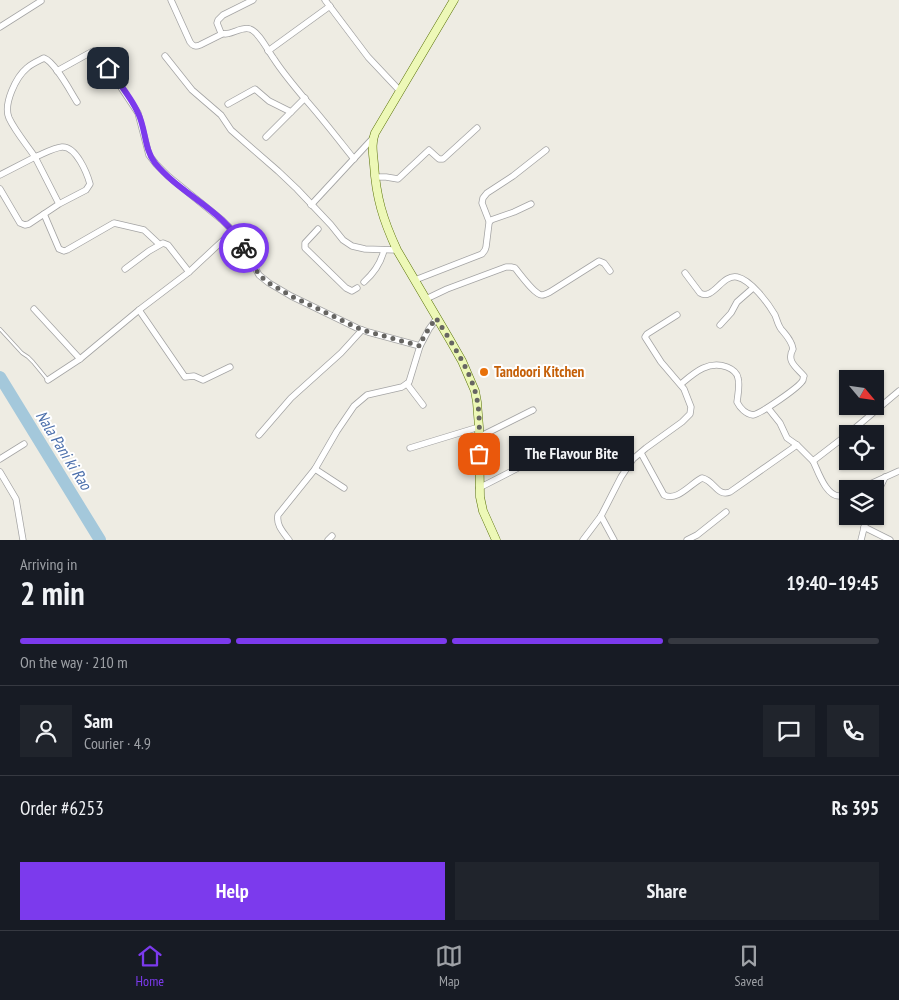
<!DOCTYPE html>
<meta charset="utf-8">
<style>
:root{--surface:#171b24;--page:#20242c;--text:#f1f3f6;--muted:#9ea1a6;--line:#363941;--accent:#7c3aed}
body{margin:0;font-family:"PT Sans Narrow",sans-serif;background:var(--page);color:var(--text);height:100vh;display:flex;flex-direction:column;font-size:19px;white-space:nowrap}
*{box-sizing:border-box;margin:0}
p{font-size:16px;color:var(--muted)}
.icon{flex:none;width:28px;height:28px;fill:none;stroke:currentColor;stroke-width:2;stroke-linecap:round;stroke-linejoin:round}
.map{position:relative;height:540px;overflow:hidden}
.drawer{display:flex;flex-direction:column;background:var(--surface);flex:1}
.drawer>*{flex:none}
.needle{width:32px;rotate:119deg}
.tools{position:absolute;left:839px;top:370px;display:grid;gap:10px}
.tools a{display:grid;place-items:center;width:45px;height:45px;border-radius:0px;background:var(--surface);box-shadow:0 1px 4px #0004;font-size:25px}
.pin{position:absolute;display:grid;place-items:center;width:42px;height:42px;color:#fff;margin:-21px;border-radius:10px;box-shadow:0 2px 8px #0006}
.courier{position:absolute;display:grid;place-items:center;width:50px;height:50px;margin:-25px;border:4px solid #7c3aed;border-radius:50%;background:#fff;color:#222;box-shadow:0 1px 6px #0007}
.bubble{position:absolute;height:35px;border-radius:0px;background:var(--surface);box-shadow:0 1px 4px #0004;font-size:16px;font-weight:800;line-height:35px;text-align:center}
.head em{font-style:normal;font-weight:800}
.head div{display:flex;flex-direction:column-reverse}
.head{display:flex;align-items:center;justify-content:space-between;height:85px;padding:0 20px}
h1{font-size:32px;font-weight:800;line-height:38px}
.bar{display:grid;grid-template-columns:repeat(4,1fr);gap:8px 5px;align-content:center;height:60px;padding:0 20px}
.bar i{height:6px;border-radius:4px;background:var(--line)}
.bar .on{background:var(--accent)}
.bar p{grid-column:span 4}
.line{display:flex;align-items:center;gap:12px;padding:0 20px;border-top:1px solid var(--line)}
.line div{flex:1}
.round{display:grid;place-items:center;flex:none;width:52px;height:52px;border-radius:0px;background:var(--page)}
.button{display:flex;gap:10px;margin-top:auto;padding:10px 20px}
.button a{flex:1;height:58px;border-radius:0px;background:var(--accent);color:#fff;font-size:20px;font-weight:800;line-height:58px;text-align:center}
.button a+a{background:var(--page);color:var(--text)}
.menu{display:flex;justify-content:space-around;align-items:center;height:70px;border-top:1px solid var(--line);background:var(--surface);font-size:14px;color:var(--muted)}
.menu a{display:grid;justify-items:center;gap:2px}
.menu .on{color:var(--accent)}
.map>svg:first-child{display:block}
</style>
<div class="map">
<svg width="899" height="540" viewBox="0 0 899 540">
<rect width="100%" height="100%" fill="#eeece3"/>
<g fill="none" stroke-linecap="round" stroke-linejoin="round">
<!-- river -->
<polyline stroke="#a4c8db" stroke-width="12" points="0,377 100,540"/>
<defs>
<polyline id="lane" points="0,329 22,353 28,357 33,362 47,379"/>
<g id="street">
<path d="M171,0l19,42c3,4 5,5 10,3l22,-11"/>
<path d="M253,0l-30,15 -5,5 -1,3 4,10c9,4 19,-7 29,-4 9,3 18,22 24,30 9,14 20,27 31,40 17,19 33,40 49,60"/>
<polyline points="325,0 368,57 400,91"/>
<polyline points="0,27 41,1"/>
<polyline points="268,51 330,6"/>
<polyline points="165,56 192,90 221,115 231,130 278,171 297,189 331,225 343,240 352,246 365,249 397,250"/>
<polyline points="57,71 93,51 98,53 138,113 149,155 156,164 168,176 222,220 233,231 240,240 259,275 269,283 291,296 357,328 368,332 420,346"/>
<polyline points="228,104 255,89 269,101 291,112"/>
<polyline points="266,137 305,98"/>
<path d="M0,175l35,-18c-8,-12 -20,-26 -26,-39 -6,-14 7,-41 18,-50 4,-4 11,-7 17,-10 11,4 26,33 33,44"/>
<polyline points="375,177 386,177 398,179 429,150 439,159 443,159 477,128"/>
<path d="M0,189l20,34 5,2 4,-1 30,-20 27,-14 4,-6c-3,-11 -14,-38 -28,-37 -9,1 -19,7 -27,10l24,47"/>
<polyline points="311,205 374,137"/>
<polyline points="44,214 59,249 64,251 67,250 114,223 144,230 159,244"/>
<polyline points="489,221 482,203 483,198 487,193 513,176 546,150"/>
<polyline points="318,229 305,243 305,248 346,288 352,291 357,288"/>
<polyline points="125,269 149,251 163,243 168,245 189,272"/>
<polyline points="415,280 482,254 485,250 486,247 489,223 491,220 514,212 531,204"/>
<path d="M364,282c10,-9 17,-19 20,-32"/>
<path d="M426,299l21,-10 59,-22h5l4,1c5,6 20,27 27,27 1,0 6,-2 8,-3l49,-31 5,2 6,8"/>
<polyline points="34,309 80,359"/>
<polyline points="139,310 185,377 194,376 203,380 230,367"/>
<polyline points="720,325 731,313 737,302 753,288"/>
<polyline points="48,380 80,359 139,310 189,272 233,231"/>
<polyline points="407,384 423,405"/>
<path d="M681,384c13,-11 27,-24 46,-17 5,2 10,5 11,11 2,7 0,16 -1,24 3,6 9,12 16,13 7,-1 47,-28 50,-35 0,-1 0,-2 1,-4 -8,-9 -18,-15 -11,-27 -1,-8 -7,-14 -12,-20 -3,-4 -4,-9 -6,-14 -7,-12 -24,-35 -38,-38 -15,-3 -24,24 -37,16l-15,-20"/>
<polyline points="768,408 780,423 787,438 797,445 813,461 848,434"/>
<polyline points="848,434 899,391"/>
<polyline points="259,435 291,398 341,353 362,330"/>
<polyline points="479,437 533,410"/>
<polyline points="410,448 479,427"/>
<path d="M641,453l23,42c13,7 26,-11 38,-17 13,3 15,19 28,14l67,-47"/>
<polyline points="0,459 24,444"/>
<path d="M813,461c5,10 13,36 27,35 2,0 5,-1 8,-2"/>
<polyline points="315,469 344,488"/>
<polyline points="0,472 16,499 23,540"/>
<polyline points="479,488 555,449"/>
<polyline points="859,489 899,471"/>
<polyline points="875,498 885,477"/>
<polyline points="601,516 614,540"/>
<polyline points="864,527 890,540"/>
<path d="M289,540c-6,-8 -13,-15 -11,-25l37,-46 22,-38 17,-25 13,-11 35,-8 7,-5 11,-36 9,-17 8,-11"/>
<polyline points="328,540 332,536"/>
<polyline points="583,540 601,516 621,477 633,459 646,448 682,422 690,414 691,407 684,389 661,362 645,337 647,334 677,315"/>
<polyline points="687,540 697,535 726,512"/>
<polyline points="861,540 867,516"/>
</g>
<path id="secondary" d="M454,0l-79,133c-4,10 -2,20 -1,31 2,33 9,56 23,86l53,90 12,21 13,30 2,11 2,25 1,70 3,14 13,29"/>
</defs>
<!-- lane casing -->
<use href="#lane" stroke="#a4a4a4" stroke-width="4"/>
<!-- street casing -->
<use href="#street" stroke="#a4a4a4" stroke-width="7"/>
<!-- secondary casing -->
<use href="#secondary" stroke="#597206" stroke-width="9"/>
<!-- lane -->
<use href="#lane" stroke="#fff" stroke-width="2.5"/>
<!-- street -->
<use href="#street" stroke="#fff" stroke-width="5.5"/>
<!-- secondary -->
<use href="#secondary" stroke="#edf8b7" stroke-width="8"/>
</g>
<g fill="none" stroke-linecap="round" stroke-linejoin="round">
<!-- done -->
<path stroke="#666562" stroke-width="5" stroke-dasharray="0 9" d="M244,248l15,27 10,8 22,13 71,34 58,16 4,-10 12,-18c14,22 32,49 39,73 6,20 4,43 4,63"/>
<!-- route -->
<path stroke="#7c3aed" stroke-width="6" d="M108,68c10,14 23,29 30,45 8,16 6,36 17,50 26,32 69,47 89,85"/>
</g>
<!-- markers -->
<circle fill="#e8710a" stroke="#fff" stroke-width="2" cx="484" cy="372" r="5"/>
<g text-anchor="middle" stroke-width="4" stroke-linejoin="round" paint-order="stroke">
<!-- food labels -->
<g font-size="15" font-weight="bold" fill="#c56008" stroke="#fff" text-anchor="start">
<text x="494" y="377">Tandoori Kitchen</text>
</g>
<!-- water labels -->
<g font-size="16" font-style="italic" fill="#4b6fab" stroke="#fff">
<text transform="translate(64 450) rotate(58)" y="6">Nala Pani ki Rao</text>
</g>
</g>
</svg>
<div class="tools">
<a><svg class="needle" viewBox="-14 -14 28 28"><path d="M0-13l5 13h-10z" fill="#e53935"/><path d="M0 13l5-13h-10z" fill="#9ea1a6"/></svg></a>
<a><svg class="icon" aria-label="locate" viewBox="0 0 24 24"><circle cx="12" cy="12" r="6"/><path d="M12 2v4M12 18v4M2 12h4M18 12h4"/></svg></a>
<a><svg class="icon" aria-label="layers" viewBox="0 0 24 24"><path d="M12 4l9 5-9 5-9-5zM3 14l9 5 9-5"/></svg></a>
</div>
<div class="pin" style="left:479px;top:454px;background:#ea580c"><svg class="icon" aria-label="bag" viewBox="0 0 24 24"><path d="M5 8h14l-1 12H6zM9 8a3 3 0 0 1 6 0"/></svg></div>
<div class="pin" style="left:108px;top:68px;background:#1f2937"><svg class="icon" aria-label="home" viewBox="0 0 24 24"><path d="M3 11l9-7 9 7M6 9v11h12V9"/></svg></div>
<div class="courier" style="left:244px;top:248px"><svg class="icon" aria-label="bike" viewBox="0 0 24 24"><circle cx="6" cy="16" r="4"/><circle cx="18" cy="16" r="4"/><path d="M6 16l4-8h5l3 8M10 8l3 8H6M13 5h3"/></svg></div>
<div class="bubble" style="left:509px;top:436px;width:125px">The Flavour Bite</div>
</div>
<section class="drawer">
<div class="head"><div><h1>2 min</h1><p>Arriving in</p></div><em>19:40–19:45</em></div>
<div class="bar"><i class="on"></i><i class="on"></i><i class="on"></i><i></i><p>On the way · 210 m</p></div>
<div class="line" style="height:90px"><a class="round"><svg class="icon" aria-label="person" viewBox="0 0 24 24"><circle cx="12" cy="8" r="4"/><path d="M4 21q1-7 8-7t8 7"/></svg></a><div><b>Sam</b><p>Courier · 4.9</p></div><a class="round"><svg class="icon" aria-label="chat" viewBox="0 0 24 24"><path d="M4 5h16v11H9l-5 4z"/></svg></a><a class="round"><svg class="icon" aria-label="phone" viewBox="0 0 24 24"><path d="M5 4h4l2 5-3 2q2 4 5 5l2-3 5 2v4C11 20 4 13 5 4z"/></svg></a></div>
<div class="line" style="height:65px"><div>Order #6253</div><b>Rs 395</b></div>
<div class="button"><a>Help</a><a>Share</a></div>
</section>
<nav class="menu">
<a class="on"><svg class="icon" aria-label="home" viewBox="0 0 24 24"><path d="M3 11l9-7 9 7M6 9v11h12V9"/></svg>Home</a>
<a><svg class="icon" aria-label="map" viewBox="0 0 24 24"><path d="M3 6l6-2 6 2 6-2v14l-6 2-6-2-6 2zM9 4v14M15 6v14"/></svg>Map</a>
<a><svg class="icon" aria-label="saved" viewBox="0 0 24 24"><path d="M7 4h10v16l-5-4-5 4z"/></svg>Saved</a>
</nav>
